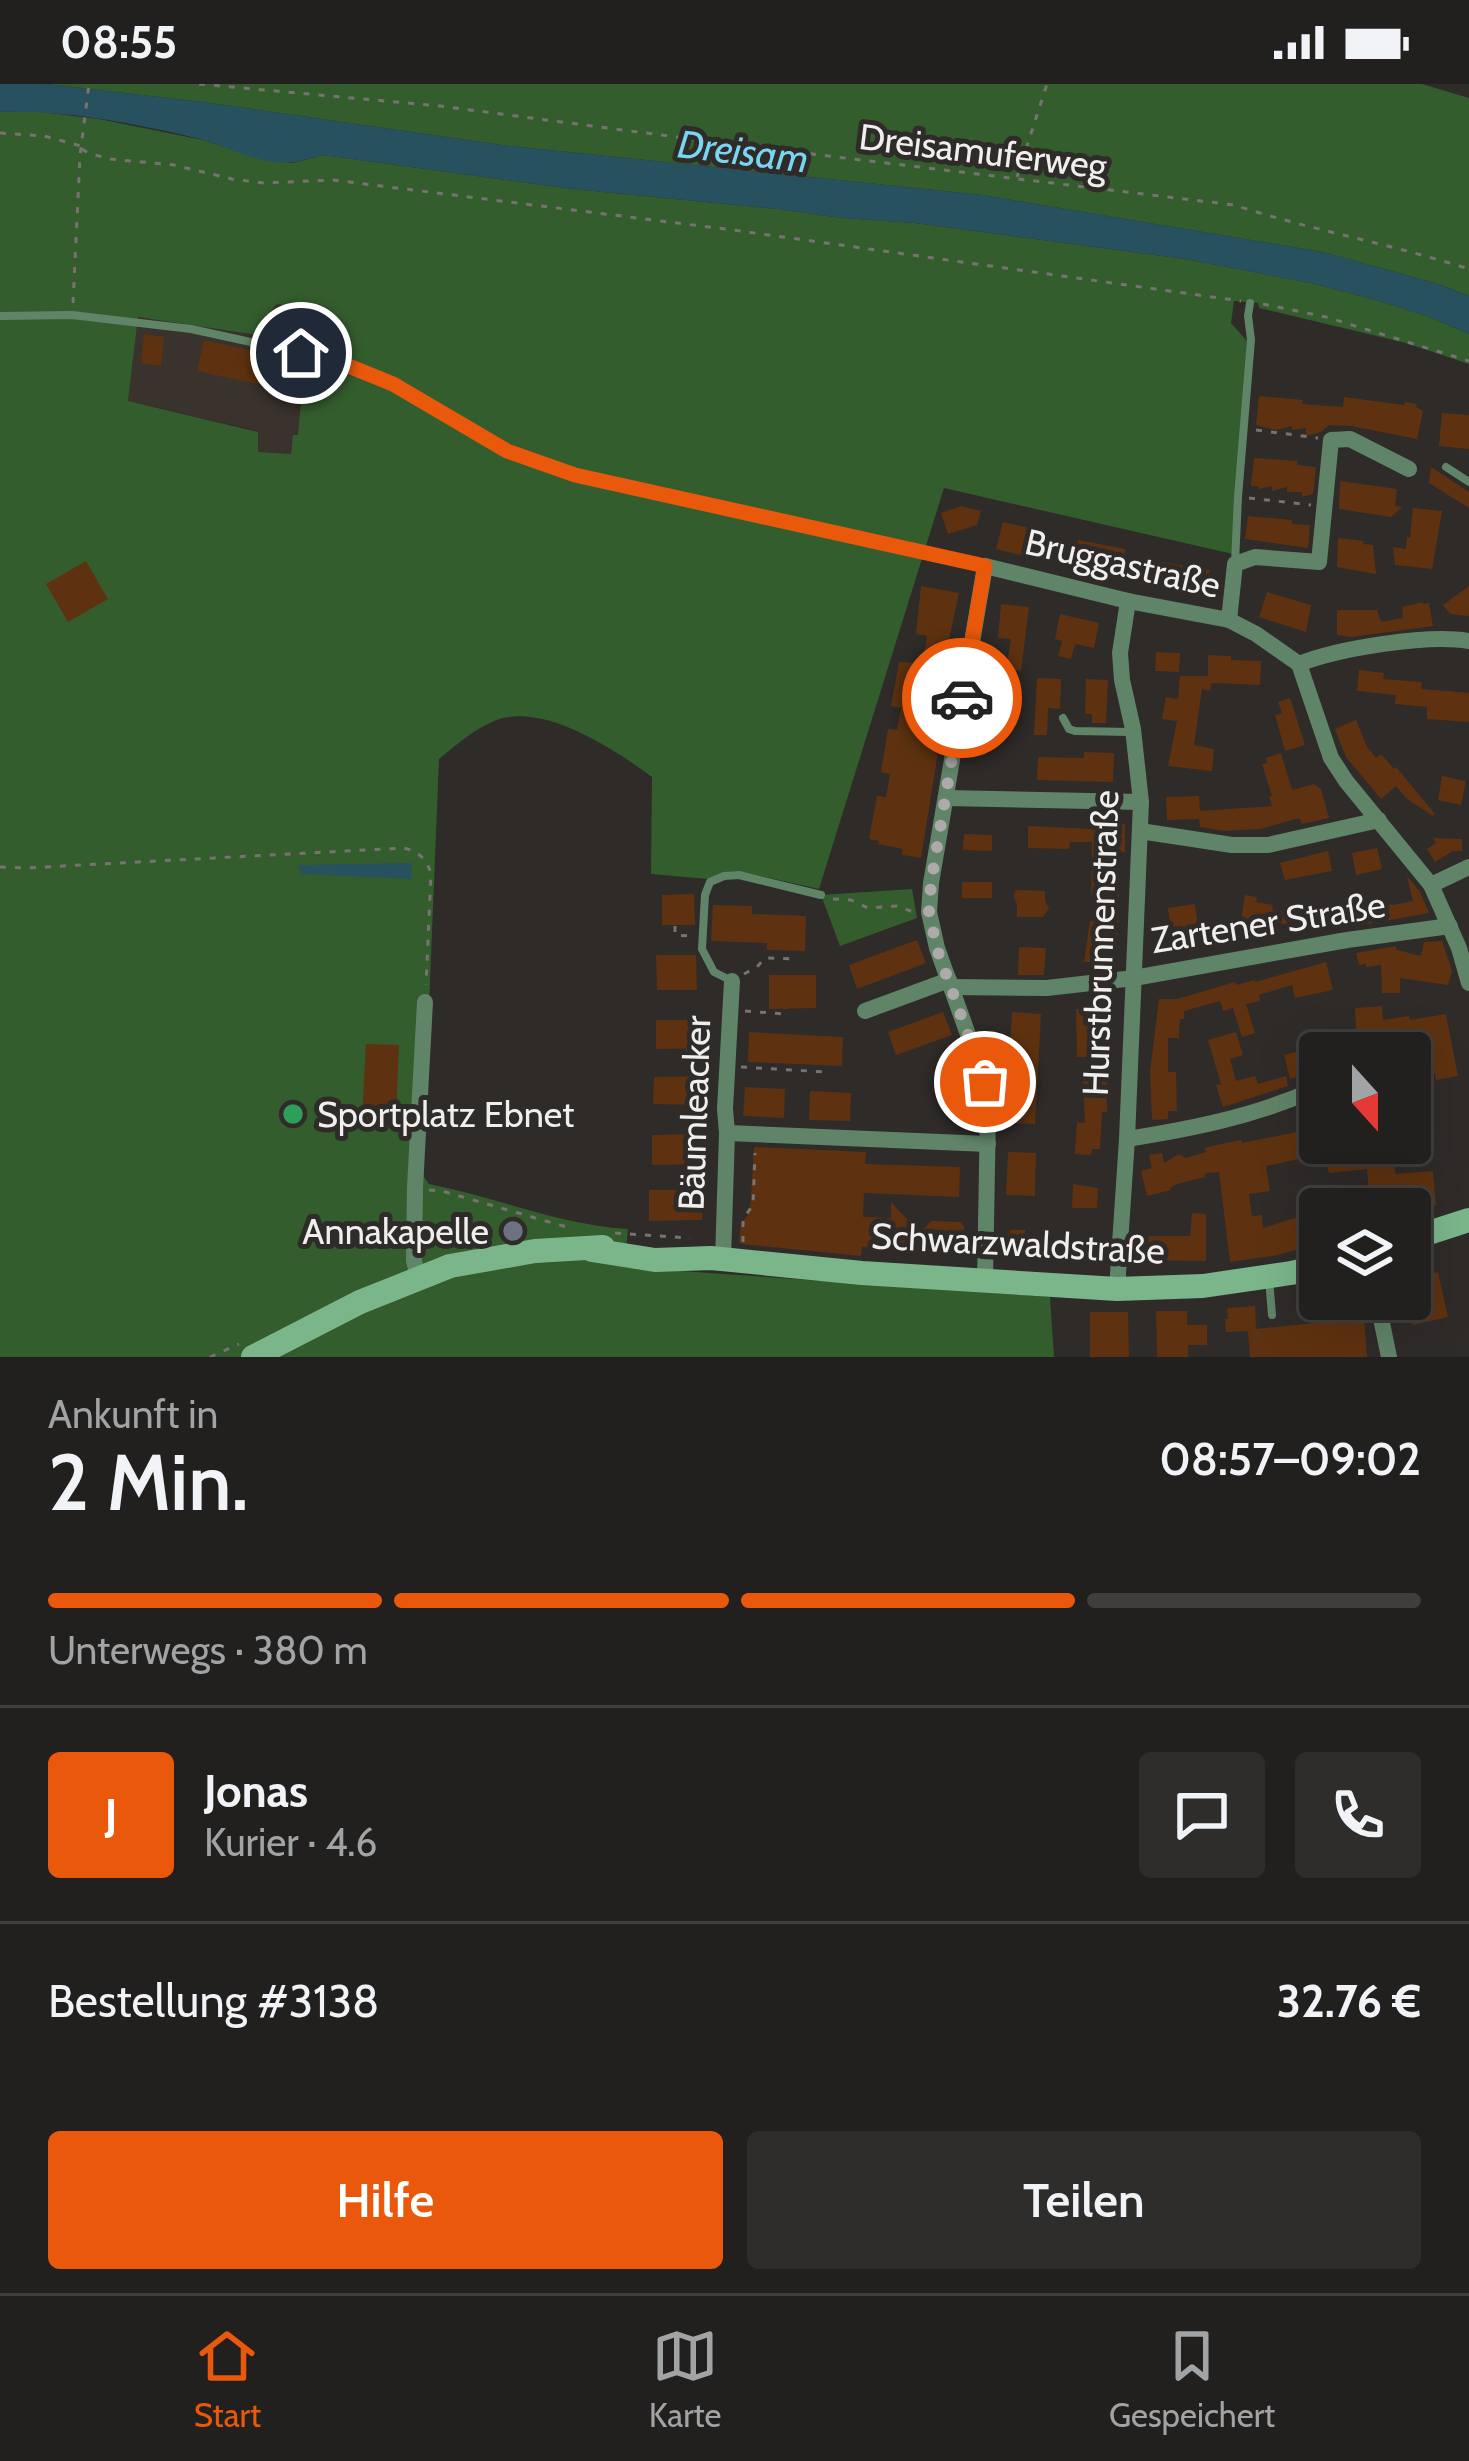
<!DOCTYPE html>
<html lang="de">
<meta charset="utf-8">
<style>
:root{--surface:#22201f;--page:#2e2d2c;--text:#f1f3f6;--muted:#a2a3a4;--line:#3f3e3d;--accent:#ea580c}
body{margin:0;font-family:Cabin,sans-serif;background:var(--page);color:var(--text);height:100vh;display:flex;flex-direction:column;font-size:45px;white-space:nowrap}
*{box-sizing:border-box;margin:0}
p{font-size:39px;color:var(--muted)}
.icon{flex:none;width:66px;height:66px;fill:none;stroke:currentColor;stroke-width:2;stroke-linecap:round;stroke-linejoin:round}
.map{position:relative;height:1273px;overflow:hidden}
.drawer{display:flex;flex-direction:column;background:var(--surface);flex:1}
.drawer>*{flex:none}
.needle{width:78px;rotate:159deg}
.fabs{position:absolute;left:1299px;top:948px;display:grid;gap:24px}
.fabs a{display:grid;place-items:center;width:132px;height:132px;border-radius:12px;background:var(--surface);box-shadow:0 12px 48px #0002,0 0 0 3px var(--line);font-size:60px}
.pin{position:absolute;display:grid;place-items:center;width:102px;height:102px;color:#fff;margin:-51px;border:6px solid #fff;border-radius:50%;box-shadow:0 3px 12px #0007}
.courier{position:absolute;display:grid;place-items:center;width:120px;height:120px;margin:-60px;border:9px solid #ea580c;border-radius:50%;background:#fff;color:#222;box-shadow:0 3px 15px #0007}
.summary em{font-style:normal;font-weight:600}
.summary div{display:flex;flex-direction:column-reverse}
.summary{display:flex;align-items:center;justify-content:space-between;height:204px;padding:0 48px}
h1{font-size:78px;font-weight:600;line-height:90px}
.bar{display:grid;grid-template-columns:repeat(4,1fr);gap:18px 12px;align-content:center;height:144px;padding:0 48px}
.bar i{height:15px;border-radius:9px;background:var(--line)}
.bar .active{background:var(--accent)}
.bar p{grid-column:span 4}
.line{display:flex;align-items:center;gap:30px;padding:0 48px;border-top:3px solid var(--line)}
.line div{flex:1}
.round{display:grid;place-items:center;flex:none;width:126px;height:126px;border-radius:12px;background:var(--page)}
.primary-button{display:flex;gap:24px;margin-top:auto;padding:24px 48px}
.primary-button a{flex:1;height:138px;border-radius:12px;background:var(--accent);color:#fff;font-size:48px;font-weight:600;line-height:138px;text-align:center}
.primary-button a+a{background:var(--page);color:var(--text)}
.status{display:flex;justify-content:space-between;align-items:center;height:84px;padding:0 60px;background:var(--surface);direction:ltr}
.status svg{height:33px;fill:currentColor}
.tab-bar{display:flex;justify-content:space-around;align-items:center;height:168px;border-top:3px solid var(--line);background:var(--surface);font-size:33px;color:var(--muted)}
.tab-bar a{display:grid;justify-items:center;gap:6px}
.tab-bar .active{color:var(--accent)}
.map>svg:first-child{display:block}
</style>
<div class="status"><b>08:55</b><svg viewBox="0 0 49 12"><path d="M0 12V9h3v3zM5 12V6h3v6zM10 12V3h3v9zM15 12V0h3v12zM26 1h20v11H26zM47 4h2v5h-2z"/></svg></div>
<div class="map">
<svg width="1469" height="1273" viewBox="0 0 1469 1273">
<rect width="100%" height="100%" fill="#2e2b29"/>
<!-- built -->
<polygon fill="#3a322c" points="277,220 308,226 309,231 298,351 291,370 257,368 258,347 128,317 138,233 257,250 263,248 272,224"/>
<!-- green -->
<g fill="#345d2d" fill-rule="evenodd">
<polygon points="46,0 1422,0 1469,14 1469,212 1438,200 1323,168 982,111 502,61 203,18"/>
<path d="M32,27l67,8 104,21 62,20 28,3 30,-8 250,34 205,20 64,9 73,5 270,36 126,24 65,17 51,16 42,18v30l-63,-21 -147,-35 -1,-5 -24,-2 -3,22 16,18 -14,213 -289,-66 -125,401 -81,-18 -17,2 -13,6 -57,-5 1,-97c-38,-28 -110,-76 -158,-56 -21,9 -38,24 -55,38l-16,396 1,22 5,7c67,13 130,41 199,45l-4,38 426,30 4,60h-1054v-1245zM277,220l30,6 2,5 -11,120h-5l-2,19 -33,-2v-20l-130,-31 10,-84 120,18c11,-6 9,-23 19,-31z"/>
<polygon points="912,805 917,834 840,862 821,811"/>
</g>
<!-- water -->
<g fill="#27515e">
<path d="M0,0h46l157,18 299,43 480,50 341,57 115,32 31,12v38l-42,-18 -51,-16 -65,-17 -126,-24 -270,-36 -73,-5 -64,-9 -205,-20 -250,-34c-9,2 -18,5 -27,7 -34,5 -68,-16 -100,-24 -64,-15 -130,-28 -196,-26z"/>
<polygon points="412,779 411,795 302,790 297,781"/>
</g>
<!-- building -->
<g fill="#5e3210">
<polygon points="144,250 164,253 161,282 141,279"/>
<polygon points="204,256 284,274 278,304 197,287"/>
<polygon points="1259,312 1303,316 1302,320 1343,323 1344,313 1404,321 1405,318 1417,320 1416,323 1423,327 1417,355 1351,342 1329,341 1321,348 1306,352 1306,344 1292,346 1292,342 1276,346 1256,341"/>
<polygon points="1442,329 1469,331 1469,365 1439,362"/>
<polygon points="1254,374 1298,377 1297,381 1316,383 1313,410 1302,413 1302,408 1287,408 1287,403 1272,407 1272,402 1259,405 1258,402 1251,402"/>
<polygon points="1431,383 1469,408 1469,424 1429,399"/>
<polygon points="1340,397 1397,405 1395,422 1402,423 1391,433 1339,425"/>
<polygon points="961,422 981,427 977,441 948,450 941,429"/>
<polygon points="1413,424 1442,427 1432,485 1395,481 1393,463 1406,465 1407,453 1410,454"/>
<polygon points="1248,432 1292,436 1292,440 1310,441 1308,464 1245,455"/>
<polygon points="1003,438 1038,446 1032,474 996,465"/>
<polygon points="1338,454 1364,457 1363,460 1373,461 1376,490 1337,483"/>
<polygon points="1078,456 1126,465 1121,492 1072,483"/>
<polygon points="86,477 108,515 68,538 46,500"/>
<polygon points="1162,478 1210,486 1203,513 1127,497 1130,484 1159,491"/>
<polygon points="921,502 959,509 942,587 951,589 948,608 926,605 922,627 944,631 921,774 902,771 903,765 878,760 879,757 869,755 877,712 886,713 890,690 881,688 888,645 897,646 901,624 891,622 899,578 923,579 927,552 916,550"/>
<polygon points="1469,502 1469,532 1450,530 1443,521"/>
<polygon points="1267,508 1311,521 1306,548 1259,533"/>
<polygon points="1423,518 1423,520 1429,519 1433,542 1351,553 1337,551 1337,526 1377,526 1381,538 1403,534 1402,523"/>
<polygon points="1001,520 1029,523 1021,587 1006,585 1011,555 998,554"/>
<polygon points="1060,530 1099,539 1094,564 1075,560 1071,575 1058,572 1062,557 1055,555"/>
<polygon points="1156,568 1180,569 1179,588 1155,587"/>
<polygon points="1208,571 1231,572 1231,576 1261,577 1260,601 1211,599 1210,607 1202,605 1194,661 1214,665 1212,687 1168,682 1177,637 1162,635 1166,613 1178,615 1180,592 1208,592"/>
<polygon points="985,582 1015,587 1005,648 975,643"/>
<polygon points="1359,586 1384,589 1383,595 1422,598 1421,605 1469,609 1469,638 1427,635 1427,623 1395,620 1396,611 1357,607"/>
<polygon points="1037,594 1061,595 1060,625 1048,624 1047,651 1034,651"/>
<polygon points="1086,595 1108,596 1106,639 1092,639 1092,630 1085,630"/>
<polygon points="1290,614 1305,661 1285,667 1275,631 1282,629 1278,618"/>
<polygon points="1356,636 1367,663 1376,674 1381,670 1394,685 1396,683 1435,730 1433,732 1407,715 1396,702 1381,715 1346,673 1335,645"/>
<polygon points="1084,668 1114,669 1113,698 1037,696 1038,673 1084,674"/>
<polygon points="1281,669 1292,706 1314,700 1321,705 1329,734 1302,740 1300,734 1260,745 1225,747 1200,743 1199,735 1167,736 1166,713 1199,712 1200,727 1272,722 1269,713 1272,712 1262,680 1267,679 1266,674"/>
<polygon points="1442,692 1466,697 1461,721 1438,716"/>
<polygon points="1092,739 1125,740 1125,768 1119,768 1119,828 1117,859 1113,859 1112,879 1084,878 1090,837 1099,838 1099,813 1091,813 1092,758 1070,758 1069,765 1028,764 1028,742 1092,745"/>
<polygon points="964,750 992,751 992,767 963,766"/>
<polygon points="1433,754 1462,755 1462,767 1453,767 1435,778 1427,765 1436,759"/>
<polygon points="1377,764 1382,785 1356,791 1352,769"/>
<polygon points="1328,767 1332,787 1285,796 1280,779"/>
<polygon points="1407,792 1420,808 1429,829 1368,840 1341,835 1345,812 1393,821 1413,817"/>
<rect x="962" y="798" width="30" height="16"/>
<polygon points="1016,806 1045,807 1045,817 1049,824 1043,833 1017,833 1017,820 1013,812"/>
<polygon points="694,810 695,841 662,841 662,811"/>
<polygon points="1245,811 1257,813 1256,818 1273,821 1272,826 1292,829 1290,841 1270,838 1267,857 1251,855 1253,845 1240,843"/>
<polygon points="1195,820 1198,844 1171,848 1168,824"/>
<polygon points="713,821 752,822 752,830 806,832 805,867 767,866 767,859 711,857"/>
<polygon points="917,856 926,879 857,905 849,881"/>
<polygon points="1442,857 1452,887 1448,901 1400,894 1400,909 1382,909 1381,881 1366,883 1366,880 1359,881 1356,869 1396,862 1397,866 1421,872 1424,858"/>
<polygon points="1019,863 1046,864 1044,891 1018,891"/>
<polygon points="656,871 696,871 697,906 657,906"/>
<polygon points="1326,878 1333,906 1295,914 1292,901 1259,911 1260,917 1246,920 1255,949 1242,953 1233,924 1223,927 1220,917 1184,927 1184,935 1180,935 1179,954 1168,954 1168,988 1176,988 1177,1027 1168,1027 1168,1035 1152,1036 1150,988 1159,915 1177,915 1235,898 1236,901 1255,896 1255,898"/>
<polygon points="769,891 816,891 816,924 769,925"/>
<polygon points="1382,922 1383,936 1409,932 1410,936 1446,930 1458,992 1436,996 1429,959 1384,969 1357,969 1355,924"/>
<polygon points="1076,925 1105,925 1107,1028 1102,1028 1100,1065 1092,1065 1091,1071 1075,1070 1077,1038 1085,1039 1083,997 1096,996 1094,973 1077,973"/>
<polygon points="943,928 952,951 896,971 888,948"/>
<polygon points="1012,928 1041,930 1035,1040 1006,1039"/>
<polygon points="656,936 713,936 713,964 656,965"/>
<polygon points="749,948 843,953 842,982 748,978"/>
<polygon points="1236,948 1243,971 1230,975 1236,997 1255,992 1258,1000 1286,992 1288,1002 1223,1023 1216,1001 1221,1000 1208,956"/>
<polygon points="366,960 399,961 396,1035 362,1034"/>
<polygon points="1308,965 1314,989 1290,995 1284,971"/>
<polygon points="711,992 711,1007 707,1007 708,1021 653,1020 654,993"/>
<polygon points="745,1003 785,1005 784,1034 743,1032"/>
<polygon points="810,1007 851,1009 850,1037 809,1036"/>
<polygon points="1312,1045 1317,1071 1266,1082 1270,1107 1249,1110 1252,1132 1262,1131 1263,1144 1311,1129 1320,1159 1278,1171 1230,1178 1219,1088 1205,1089 1205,1093 1177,1100 1170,1104 1171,1106 1147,1112 1141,1087 1152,1084 1149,1071 1162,1069 1164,1079 1179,1070 1186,1074 1206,1068 1205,1064 1221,1060 1241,1056 1242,1059"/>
<polygon points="705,1050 705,1080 652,1081 652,1051"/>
<polygon points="1361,1059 1390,1059 1396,1090 1433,1087 1436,1121 1423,1122 1421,1107 1369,1111 1367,1085 1329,1089 1325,1074 1338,1071 1339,1075 1363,1069"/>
<polygon points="754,1063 866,1068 865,1080 960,1083 959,1113 864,1109 863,1133 891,1134 891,1118 920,1149 931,1137 960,1138 964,1142 964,1169 862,1163 861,1172 741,1160 739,1157 741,1140 750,1128"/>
<polygon points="1008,1068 1036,1069 1035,1112 1006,1111"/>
<polygon points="1073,1100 1098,1104 1097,1124 1072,1124"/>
<polygon points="649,1106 702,1106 702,1136 649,1137"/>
<polygon points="1192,1129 1206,1130 1206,1177 1140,1176 1141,1152 1190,1152"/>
<polygon points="1010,1146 1025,1146 1025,1150 1035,1150 1035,1172 1001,1171 1002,1150 1010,1149"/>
<polygon points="1438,1188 1448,1233 1413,1241 1407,1215 1410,1215 1410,1194"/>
<polygon points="1255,1222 1256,1245 1364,1234 1367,1273 1250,1273 1248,1247 1226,1248 1225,1235 1228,1235 1227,1224"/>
<polygon points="1156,1227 1187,1227 1187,1241 1207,1241 1207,1261 1188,1261 1188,1273 1157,1273"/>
<polygon points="1090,1228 1128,1228 1129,1273 1090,1273"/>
</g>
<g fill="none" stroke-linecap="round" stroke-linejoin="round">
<!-- path -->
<g stroke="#767371" stroke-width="3" stroke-dasharray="6 9" stroke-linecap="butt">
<path d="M199,0l241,22 297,39 497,60c77,25 157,39 235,64"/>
<polyline points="0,49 44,52 81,62"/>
<polyline points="82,65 88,69 110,75 174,81 232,95 264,99 333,96 733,146 1241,217"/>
<polyline points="1017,93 1047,0"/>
<polyline points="73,219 80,72 89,0"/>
<polyline points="1263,220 1326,233 1469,277"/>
<polyline points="1256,346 1318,354"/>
<polyline points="1249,414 1311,421"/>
<path d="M0,783l25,1 378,-20c16,3 23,11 28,25l-5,112"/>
<polyline points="833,815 851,816 868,824 897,822 916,829"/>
<polyline points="675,842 675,851 689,852"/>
<polyline points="744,890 757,883 765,874 798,875"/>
<polyline points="745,927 784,930 785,924"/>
<polyline points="687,965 688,967 715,968"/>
<polyline points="741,983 826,988"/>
<polyline points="688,1019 688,1023 711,1024"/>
<polyline points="429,1106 442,1107 570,1144"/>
<polyline points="615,1149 690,1154"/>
<polyline points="743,1158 743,1135 753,1121 755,1069"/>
<polyline points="210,1273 239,1260"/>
</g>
<!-- lane -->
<g stroke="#608468" stroke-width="8">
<polyline points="0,232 72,231 191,245 301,269 351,283 393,300 507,367 575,391 983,482"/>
<polyline points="1446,383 1469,398"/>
<polyline points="1235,479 1238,413 1251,256 1248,232 1250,219"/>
<polyline points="1063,634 1069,645 1075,647 1132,648"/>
<polyline points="730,896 714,888 702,865 705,811 710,798 724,792 739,791 821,811"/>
<polyline points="1269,1195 1272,1231"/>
</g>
<!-- street -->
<g stroke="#608468" stroke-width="16">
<polyline points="1229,536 1235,480 1255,473 1319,478 1331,356 1350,355 1409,385"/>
<path d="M1299,580c40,-16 129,-30 170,-23"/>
<polyline points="946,714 1141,718"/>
<polyline points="1140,747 1232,761 1268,761 1379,736"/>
<polyline points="1431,801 1469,783"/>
<polyline points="952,903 1047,904 1134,894 1347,856 1450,842"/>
<polyline points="865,927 949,896"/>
<polyline points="727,1049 988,1060"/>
<path d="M1127,1055c63,-10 125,-22 184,-48"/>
<polyline points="723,1176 727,1049 725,1025 732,897"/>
<polyline points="418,1192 414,1177 415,1104 425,918"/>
<polyline points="985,1196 988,1028 985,998 937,864 929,828 931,799 985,482 1128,517 1229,536 1256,550 1299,580 1331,674 1346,697 1431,801 1459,864 1469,899"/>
<polyline points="1117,1205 1127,1055 1141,718 1133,645 1122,596 1120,569 1128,517"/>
<polyline points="1377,1215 1389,1273"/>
</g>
<!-- secondary -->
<g stroke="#7bb68a" stroke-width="24">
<polyline points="1410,1155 1469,1136"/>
<polyline points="592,1166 655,1176 711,1174 862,1189 1117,1205 1203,1202 1291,1189 1320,1183"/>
<polyline points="253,1273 360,1218 450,1182 535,1167 603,1163"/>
</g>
</g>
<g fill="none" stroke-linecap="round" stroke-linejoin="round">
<!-- done -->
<polyline stroke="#adaaa9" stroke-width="12" stroke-dasharray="0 21.6" points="962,614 931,799 929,828 937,865 985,998"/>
<!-- route -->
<polyline stroke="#ea580c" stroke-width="15" points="301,269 351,283 393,300 507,367 575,391 985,482 962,614"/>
</g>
<!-- markers -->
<circle fill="#2e9e5b" stroke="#2e2b29" stroke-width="4.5" cx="293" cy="1030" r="12"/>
<circle fill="#6b7280" stroke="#2e2b29" stroke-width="4.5" cx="513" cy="1147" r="12"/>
<g text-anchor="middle" stroke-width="10" stroke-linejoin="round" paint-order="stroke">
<!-- street labels -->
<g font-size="36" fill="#f1efee" stroke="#2e2b29">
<text transform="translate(983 67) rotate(7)" y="13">Dreisamuferweg</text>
<text transform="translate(1123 479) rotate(13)" y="13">Bruggastraße</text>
<text transform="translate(1268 838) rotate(-9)" y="13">Zartener Straße</text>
<text transform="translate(1100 859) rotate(-88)" y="13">Hurstbrunnenstraße</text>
<text transform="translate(694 1029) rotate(-88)" y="13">Bäumleacker</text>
<text transform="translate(1018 1159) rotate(3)" y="13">Schwarzwaldstraße</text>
</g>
<!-- poi labels -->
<g font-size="36" fill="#f1efee" stroke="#2e2b29" text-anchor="start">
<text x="317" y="1043">Sportplatz Ebnet</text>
<text x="489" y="1160" text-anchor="end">Annakapelle</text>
</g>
<!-- water labels -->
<g font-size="39" font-style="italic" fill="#7ad5f2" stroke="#2e2b29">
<text transform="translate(743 67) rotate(7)" y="14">Dreisam</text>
</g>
</g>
</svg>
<div class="fabs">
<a><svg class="needle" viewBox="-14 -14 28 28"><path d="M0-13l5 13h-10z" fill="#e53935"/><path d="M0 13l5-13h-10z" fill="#a2a3a4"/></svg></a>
<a><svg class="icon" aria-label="layers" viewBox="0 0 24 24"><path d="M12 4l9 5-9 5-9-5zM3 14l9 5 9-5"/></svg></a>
</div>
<div class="pin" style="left:985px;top:998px;background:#ea580c"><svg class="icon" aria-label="bag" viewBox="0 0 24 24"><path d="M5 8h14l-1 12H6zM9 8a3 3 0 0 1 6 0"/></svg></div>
<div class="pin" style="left:301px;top:269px;background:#1f2937"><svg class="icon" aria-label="home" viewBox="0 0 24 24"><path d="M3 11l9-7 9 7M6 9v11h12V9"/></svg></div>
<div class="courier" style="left:962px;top:614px"><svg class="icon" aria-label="car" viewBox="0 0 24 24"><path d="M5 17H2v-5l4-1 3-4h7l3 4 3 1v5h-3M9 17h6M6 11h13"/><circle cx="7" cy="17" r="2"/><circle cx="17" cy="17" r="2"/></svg></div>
</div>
<section class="drawer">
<div class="summary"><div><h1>2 Min.</h1><p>Ankunft in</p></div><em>08:57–09:02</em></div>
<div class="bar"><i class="active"></i><i class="active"></i><i class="active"></i><i></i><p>Unterwegs · 380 m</p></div>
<div class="line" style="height:216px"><b class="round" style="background:var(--accent);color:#fff">J</b><div><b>Jonas</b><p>Kurier · 4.6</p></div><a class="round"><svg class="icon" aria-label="chat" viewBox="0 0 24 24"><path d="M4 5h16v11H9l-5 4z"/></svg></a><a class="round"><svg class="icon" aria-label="phone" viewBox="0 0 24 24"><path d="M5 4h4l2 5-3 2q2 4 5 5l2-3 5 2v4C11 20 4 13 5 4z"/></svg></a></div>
<div class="line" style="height:156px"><div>Bestellung #3138</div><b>32.76 €</b></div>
<div class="primary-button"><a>Hilfe</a><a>Teilen</a></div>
</section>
<nav class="tab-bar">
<a class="active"><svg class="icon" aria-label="home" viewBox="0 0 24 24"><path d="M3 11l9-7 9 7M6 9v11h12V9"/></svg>Start</a>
<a><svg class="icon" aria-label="map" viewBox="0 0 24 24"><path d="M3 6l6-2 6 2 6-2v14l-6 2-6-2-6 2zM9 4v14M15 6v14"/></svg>Karte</a>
<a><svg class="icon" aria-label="saved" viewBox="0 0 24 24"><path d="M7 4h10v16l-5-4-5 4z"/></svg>Gespeichert</a>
</nav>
